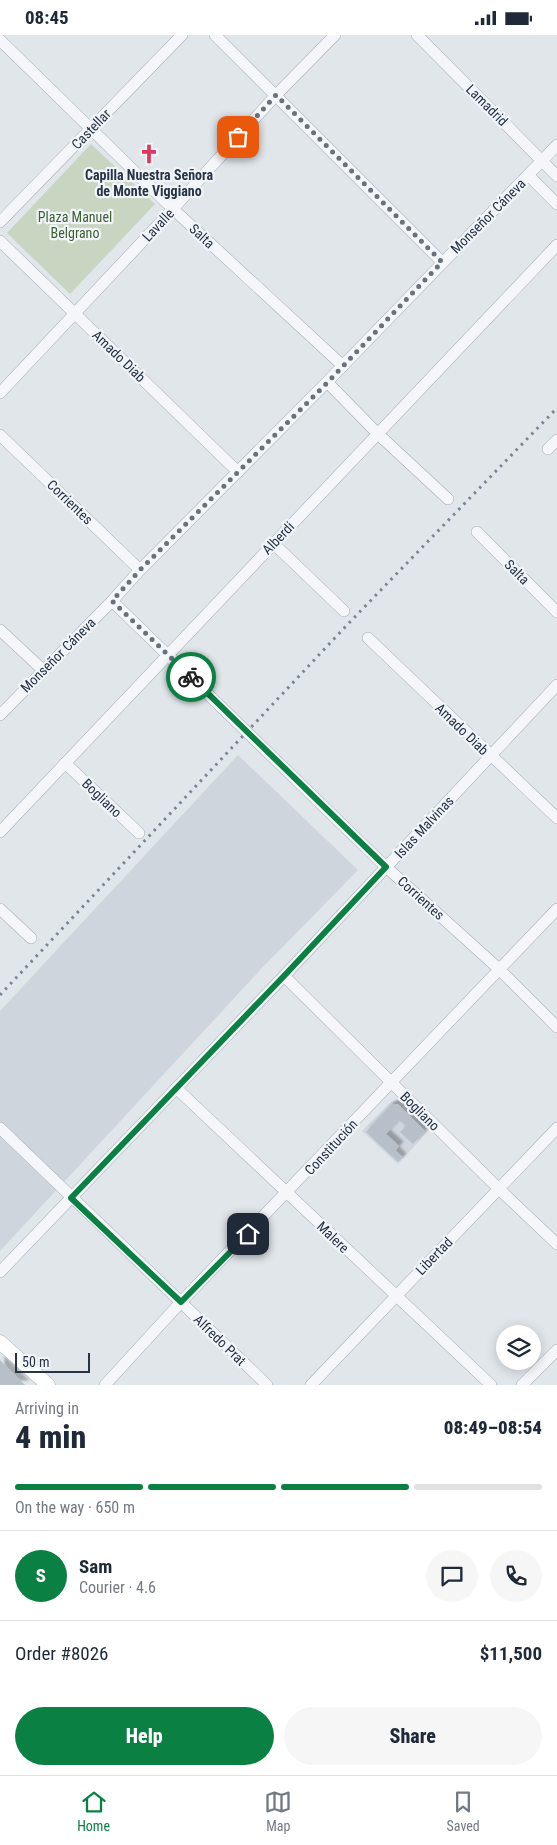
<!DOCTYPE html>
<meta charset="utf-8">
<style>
:root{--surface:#fff;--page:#f6f6f7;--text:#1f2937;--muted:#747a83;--line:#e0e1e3;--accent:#0b8043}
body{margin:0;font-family:"Roboto Condensed",sans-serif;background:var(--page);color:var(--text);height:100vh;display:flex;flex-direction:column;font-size:19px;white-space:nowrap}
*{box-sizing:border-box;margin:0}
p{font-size:16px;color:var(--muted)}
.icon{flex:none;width:28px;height:28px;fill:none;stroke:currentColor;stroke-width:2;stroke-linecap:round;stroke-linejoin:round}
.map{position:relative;height:1350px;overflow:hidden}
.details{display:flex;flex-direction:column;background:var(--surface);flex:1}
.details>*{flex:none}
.tools{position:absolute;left:496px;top:1290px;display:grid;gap:10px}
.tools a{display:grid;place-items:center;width:45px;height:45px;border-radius:50%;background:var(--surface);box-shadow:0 2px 12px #0003;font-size:25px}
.scale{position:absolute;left:15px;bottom:12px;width:75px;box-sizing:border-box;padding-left:5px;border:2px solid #273445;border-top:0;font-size:14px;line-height:18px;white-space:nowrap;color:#273445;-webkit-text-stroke:4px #f1f4f8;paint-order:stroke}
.pin{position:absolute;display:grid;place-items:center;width:42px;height:42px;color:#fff;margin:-21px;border-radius:10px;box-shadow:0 2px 8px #0006}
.courier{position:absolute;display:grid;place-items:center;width:50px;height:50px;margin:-25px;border:4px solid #0b8043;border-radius:50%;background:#fff;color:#222;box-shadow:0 1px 6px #0007}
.summary em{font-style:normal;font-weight:800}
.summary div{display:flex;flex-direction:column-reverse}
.summary{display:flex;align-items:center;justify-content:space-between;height:85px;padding:0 15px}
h1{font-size:32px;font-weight:800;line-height:38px}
.bar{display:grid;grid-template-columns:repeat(4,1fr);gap:8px 5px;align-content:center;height:60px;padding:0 15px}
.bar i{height:6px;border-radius:4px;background:var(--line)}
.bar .current{background:var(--accent)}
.bar p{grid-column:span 4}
.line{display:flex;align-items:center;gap:12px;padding:0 15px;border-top:1px solid var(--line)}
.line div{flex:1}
.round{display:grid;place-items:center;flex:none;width:52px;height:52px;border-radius:26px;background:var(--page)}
.action{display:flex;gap:10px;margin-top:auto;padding:10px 15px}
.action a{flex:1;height:58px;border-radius:30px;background:var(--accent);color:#fff;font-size:20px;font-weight:800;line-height:58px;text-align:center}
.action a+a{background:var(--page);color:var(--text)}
.status{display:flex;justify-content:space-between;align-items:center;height:35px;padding:0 25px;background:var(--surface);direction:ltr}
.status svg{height:14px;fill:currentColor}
.menu{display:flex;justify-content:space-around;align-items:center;height:70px;border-top:1px solid var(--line);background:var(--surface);font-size:14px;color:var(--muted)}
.menu a{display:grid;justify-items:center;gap:2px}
.menu .current{color:var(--accent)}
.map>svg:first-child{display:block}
</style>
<div class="status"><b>08:45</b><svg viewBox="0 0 49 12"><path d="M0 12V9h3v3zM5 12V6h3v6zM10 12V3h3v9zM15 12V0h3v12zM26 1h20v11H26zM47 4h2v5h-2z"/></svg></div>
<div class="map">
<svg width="557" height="1350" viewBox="0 0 557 1350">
<defs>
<filter id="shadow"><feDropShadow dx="4.5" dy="-4.5" stdDeviation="1" flood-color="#0004"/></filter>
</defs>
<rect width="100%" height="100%" fill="#e1e6eb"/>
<!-- built -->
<g fill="#ced5dd">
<polygon points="238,720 358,835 263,932 0,1216 0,976"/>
<polygon points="398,1065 429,1095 398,1129 362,1096 392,1066"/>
</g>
<!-- green -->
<polygon fill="#c8d6c1" points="91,109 155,169 70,259 7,198"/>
<!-- building -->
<g fill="#b7bfc9" filter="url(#shadow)">
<polygon points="398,1069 425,1096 413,1109 400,1097 406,1091 399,1085 386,1099 399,1111 395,1116 402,1123 398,1127 366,1097 391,1070"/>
<polygon points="0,1325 25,1350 0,1350"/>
</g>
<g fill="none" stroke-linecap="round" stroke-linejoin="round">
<defs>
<g id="minor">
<polyline points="215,0 442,227"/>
<polyline points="417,0 557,141"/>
<polyline points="0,5 173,174 343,331"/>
<polyline points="528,140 557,169"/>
<polyline points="0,187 182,0"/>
<polyline points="0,206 238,437"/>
<polyline points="327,347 378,399 448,464"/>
<polyline points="0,358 173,174 276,60 335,0"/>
<polyline points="0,400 140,535"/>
<polyline points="548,414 557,405"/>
<polyline points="477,497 557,577"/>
<polyline points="273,508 344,576"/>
<polyline points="112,566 386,832 499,934 557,992"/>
<polyline points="0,595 43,635"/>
<polyline points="368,603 557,783"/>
<polyline points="0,680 112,566 140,535 327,347 557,110"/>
<polyline points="65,728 139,798"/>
<polyline points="0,797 557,210"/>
<polyline points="0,874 31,903"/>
<polyline points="284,941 499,1154 557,1209"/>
<polyline points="176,1053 491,1350"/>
<polyline points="0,1093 267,1350"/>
<polyline points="0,1237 284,941 557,650"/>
<polyline points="105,1350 181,1267 557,874"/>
<polyline points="311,1350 557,1093"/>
<polyline points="522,1350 557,1315"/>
</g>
<polyline id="major" points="0,1307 48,1350"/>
</defs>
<!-- minor casing -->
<use href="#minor" stroke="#a5adb6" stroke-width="12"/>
<!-- major casing -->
<use href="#major" stroke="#9fabb8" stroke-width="15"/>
<!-- minor -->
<use href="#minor" stroke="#f4f6f9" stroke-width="11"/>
<!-- major -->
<use href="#major" stroke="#fff" stroke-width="14"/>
<!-- rail -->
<polyline stroke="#788696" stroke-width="3" stroke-dasharray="2.5 5" stroke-linecap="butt" points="0,960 347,590 557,373"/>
</g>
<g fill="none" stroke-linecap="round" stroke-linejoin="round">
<!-- done -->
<polyline stroke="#68727f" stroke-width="5" stroke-dasharray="0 9" points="191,642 112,566 140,535 327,348 442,227 276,60 238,102"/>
<!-- route -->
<polyline stroke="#0b8043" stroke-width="6" points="191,642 386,832 284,941 71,1163 181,1267 248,1199"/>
</g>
<!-- icons -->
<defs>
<symbol id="church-bare" viewBox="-9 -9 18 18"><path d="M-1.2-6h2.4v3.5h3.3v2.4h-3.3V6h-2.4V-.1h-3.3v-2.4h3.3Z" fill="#dc395f" stroke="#f1f4f8" stroke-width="2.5" paint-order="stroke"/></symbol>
</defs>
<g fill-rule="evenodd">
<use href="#church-bare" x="135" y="105" width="28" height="28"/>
</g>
<g text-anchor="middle" stroke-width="4.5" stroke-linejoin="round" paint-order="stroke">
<!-- street labels -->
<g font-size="14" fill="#273445" stroke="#f1f4f8">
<text transform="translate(487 70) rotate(45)" y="5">Lamadrid</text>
<text transform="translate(91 94) rotate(-46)" y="5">Castellar</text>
<text transform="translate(488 181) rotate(-45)" y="5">Monseñor Cáneva</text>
<text transform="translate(158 190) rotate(-47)" y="5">Lavalle</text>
<text transform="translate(202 201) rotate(43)" y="5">Salta</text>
<text transform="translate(119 321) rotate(44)" y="5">Amado Diab</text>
<text transform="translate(70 467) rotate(44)" y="5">Corrientes</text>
<text transform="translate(278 503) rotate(-46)" y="5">Alberdi</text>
<text transform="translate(517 537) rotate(45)" y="5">Salta</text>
<text transform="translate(58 620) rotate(-45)" y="5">Monseñor Cáneva</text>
<text transform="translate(462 694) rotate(44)" y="5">Amado Diab</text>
<text transform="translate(102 763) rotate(44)" y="5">Bogliano</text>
<text transform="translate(424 792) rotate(-47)" y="5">Islas Malvinas</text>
<text transform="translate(421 863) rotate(42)" y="5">Corrientes</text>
<text transform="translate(420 1076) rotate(45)" y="5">Bogliano</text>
<text transform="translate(331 1112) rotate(-47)" y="5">Constitución</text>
<text transform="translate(333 1202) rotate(44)" y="5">Malere</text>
<text transform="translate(434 1221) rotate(-46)" y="5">Libertad</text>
<text transform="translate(220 1305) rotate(44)" y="5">Alfredo Prat</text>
</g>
<!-- poi labels -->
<g font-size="14" font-weight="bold" fill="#273445" stroke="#f1f4f8">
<text x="149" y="145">Capilla Nuestra Señora<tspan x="149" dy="16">de Monte Viggiano</tspan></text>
</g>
<!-- park labels -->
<g font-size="14" fill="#3f6233" stroke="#f1f4f8">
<text x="75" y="187">Plaza Manuel<tspan x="75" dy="16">Belgrano</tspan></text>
</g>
</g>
</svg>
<div class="tools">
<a><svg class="icon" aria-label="layers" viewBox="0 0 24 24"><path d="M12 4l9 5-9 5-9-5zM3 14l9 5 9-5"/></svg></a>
</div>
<div class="scale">50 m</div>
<div class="pin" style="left:238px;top:102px;background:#ea580c"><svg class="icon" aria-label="bag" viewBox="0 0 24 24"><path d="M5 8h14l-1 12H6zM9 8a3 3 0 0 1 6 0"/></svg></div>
<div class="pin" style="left:248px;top:1199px;background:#1f2937"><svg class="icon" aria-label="home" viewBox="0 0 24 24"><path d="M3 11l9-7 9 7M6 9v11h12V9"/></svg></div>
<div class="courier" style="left:191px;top:642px"><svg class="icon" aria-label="bike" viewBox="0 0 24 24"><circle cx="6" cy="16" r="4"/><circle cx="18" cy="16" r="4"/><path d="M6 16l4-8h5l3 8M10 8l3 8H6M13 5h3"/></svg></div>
</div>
<section class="details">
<div class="summary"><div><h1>4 min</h1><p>Arriving in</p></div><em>08:49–08:54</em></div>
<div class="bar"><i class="current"></i><i class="current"></i><i class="current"></i><i></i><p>On the way · 650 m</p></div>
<div class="line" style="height:90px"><b class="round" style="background:var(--accent);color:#fff">S</b><div><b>Sam</b><p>Courier · 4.6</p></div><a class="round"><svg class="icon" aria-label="chat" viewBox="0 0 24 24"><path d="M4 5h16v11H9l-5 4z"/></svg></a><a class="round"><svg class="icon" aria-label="phone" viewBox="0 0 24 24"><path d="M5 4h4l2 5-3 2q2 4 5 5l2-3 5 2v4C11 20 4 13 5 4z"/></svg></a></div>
<div class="line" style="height:65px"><div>Order #8026</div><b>$11,500</b></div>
<div class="action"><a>Help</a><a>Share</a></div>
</section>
<nav class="menu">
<a class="current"><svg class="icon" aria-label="home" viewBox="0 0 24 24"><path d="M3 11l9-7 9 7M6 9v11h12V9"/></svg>Home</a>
<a><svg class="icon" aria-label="map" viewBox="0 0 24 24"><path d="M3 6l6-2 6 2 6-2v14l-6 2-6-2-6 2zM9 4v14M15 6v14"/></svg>Map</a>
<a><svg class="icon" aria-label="saved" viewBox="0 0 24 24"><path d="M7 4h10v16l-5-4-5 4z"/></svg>Saved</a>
</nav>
